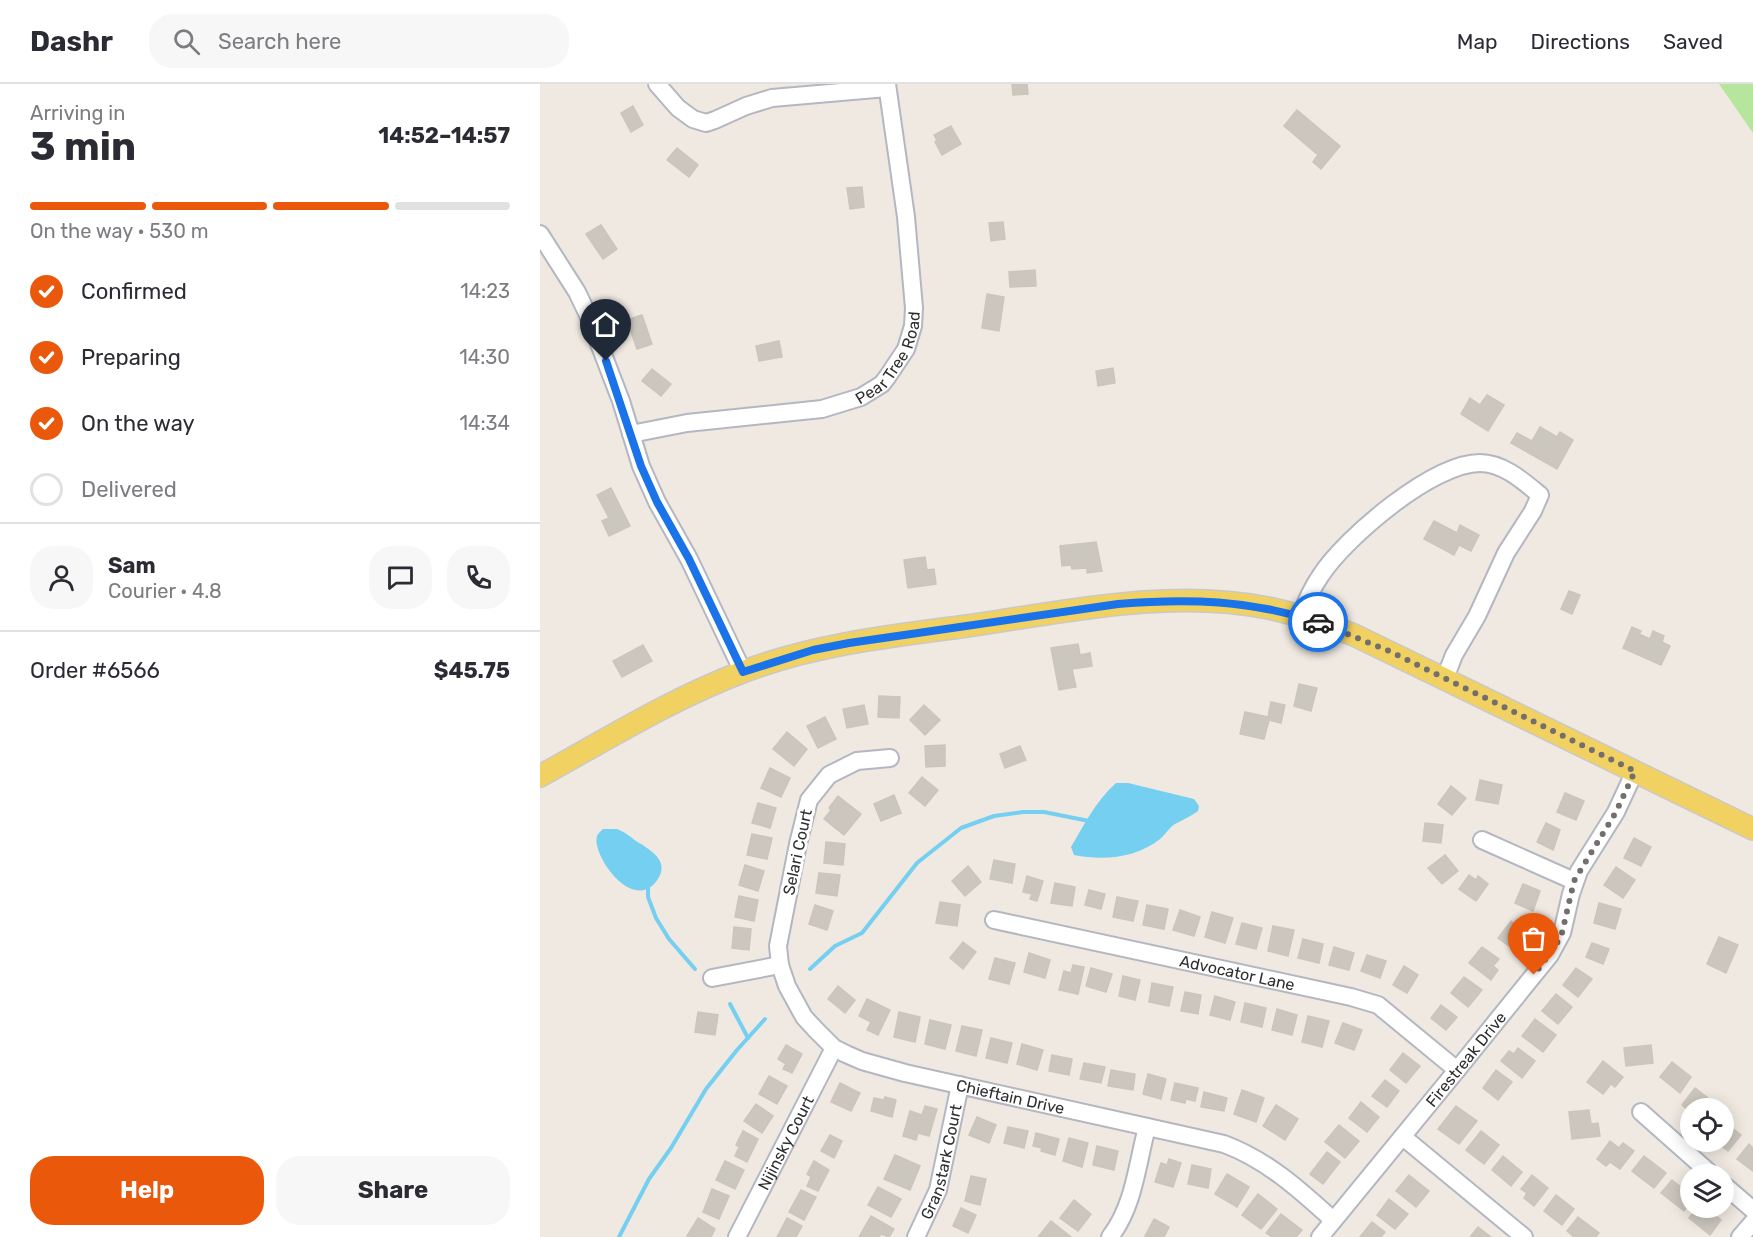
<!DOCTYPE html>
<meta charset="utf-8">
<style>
:root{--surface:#fff;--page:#f7f7f7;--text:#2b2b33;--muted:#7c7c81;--line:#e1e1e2;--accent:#ea580c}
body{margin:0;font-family:Rubik,sans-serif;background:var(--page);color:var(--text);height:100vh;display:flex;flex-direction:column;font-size:22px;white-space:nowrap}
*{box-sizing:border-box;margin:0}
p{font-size:20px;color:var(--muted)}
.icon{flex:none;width:33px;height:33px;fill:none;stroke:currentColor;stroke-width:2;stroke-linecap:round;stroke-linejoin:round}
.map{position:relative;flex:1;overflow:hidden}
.drawer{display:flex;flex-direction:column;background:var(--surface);width:540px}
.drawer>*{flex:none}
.buttons{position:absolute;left:1140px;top:1014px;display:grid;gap:12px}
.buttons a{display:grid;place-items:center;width:54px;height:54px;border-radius:50%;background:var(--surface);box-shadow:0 3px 15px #0003;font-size:30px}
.pin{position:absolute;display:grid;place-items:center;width:51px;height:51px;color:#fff;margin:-62px -26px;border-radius:50% 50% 50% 0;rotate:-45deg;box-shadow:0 0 6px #0007}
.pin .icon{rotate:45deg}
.courier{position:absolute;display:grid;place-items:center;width:60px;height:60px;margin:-30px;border:4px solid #1a73e8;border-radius:50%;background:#fff;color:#222;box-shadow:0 2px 8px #0007}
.overview em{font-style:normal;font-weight:700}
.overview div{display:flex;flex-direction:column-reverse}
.overview{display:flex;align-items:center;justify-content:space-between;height:102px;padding:0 30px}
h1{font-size:39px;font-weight:700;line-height:45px}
.bar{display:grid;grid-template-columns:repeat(4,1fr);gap:9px 6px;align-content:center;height:72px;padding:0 30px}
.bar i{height:8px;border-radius:4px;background:var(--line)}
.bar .active{background:var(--accent)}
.bar p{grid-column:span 4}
.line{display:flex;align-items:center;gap:15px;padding:0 30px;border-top:2px solid var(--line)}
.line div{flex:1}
.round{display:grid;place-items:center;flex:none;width:63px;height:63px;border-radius:24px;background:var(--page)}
ol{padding:0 30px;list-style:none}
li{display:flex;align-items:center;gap:18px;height:66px}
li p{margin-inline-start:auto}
li .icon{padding:6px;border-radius:50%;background:var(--accent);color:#fff;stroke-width:4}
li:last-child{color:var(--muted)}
li i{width:33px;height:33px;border:3px solid var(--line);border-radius:50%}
.primary-button{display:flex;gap:12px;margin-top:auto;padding:12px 30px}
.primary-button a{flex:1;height:69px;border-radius:24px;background:var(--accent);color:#fff;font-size:24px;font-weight:700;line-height:69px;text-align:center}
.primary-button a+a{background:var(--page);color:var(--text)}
header{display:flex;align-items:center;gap:36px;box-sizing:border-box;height:84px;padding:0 30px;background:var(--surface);border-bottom:2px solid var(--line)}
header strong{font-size:28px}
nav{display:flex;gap:33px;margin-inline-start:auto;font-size:21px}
.search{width:420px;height:54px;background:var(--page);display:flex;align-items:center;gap:15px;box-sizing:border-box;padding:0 21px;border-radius:24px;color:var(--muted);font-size:22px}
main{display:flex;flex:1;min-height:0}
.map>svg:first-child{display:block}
</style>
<header>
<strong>Dashr</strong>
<div class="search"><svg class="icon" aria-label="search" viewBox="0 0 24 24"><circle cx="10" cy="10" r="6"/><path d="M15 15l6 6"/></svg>Search here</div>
<nav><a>Map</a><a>Directions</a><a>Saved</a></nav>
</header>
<main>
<section class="drawer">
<div class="overview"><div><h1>3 min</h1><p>Arriving in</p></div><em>14:52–14:57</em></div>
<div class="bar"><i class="active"></i><i class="active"></i><i class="active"></i><i></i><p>On the way · 530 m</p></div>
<ol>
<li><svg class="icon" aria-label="check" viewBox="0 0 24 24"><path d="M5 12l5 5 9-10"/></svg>Confirmed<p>14:23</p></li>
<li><svg class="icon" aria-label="check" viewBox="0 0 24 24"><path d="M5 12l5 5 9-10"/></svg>Preparing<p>14:30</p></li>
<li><svg class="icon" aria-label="check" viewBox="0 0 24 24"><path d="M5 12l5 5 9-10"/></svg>On the way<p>14:34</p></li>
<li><i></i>Delivered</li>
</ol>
<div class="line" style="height:108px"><a class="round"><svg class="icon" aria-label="person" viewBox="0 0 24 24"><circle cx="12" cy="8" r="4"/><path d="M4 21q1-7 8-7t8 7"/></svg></a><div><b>Sam</b><p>Courier · 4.8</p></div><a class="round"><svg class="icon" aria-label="chat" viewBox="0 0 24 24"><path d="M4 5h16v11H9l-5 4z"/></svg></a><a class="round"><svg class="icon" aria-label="phone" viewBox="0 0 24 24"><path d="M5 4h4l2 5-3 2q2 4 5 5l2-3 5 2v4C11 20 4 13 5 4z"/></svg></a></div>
<div class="line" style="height:78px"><div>Order #6566</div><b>$45.75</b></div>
<div class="primary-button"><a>Help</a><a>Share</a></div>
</section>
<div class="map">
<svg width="1213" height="1153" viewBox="0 0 1213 1153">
<rect width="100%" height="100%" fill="#efe9e1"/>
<!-- green -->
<polygon fill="#b6e59e" points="1179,0 1213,0 1213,49"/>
<!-- water -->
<g fill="#75cff0">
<path d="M576,699h12l66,16 5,7 -1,5c-7,5 -14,8 -21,12 -7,3 -11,11 -17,16 -24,19 -56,22 -86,16l-3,-8c13,-22 25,-46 45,-64z"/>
<path d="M63,745c4,0 9,0 14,0 6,2 14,8 19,12 17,10 36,22 19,42 -25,28 -64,-30 -58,-47 1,-3 4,-5 6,-7z"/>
</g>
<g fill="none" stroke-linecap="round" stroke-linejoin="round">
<!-- stream -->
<g stroke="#75cff0" stroke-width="4">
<polyline points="105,799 108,804 108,813 116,834 129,855 155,885"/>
<polyline points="270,885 295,862 322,849 377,779 421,744 454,732 483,728 504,728 549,737"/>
<polyline points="190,920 208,954"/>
<polyline points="79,1153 109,1095 131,1064 166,1005 197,966 225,935"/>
</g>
</g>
<!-- building -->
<g fill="#cbc7bf" stroke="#cbc5ba" stroke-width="1.5">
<polygon points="472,0 487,0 488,10 473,11"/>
<polygon points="93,22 103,41 91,48 81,29"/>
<polygon points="757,26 800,62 781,85 773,78 778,71 744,42"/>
<polygon points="411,42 421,60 402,71 395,58 397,56 394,51"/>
<polygon points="137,64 158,81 149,93 127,76"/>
<polygon points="322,103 324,123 310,125 307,104"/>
<polygon points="463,138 465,155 451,157 449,139"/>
<polygon points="61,141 77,165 63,175 46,150"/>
<polygon points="495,186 496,202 470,203 469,188"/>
<polygon points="447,210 464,213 459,247 442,244"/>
<polygon points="102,231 112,260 97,265 87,236"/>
<polygon points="239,257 242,273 219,277 216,262"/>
<polygon points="573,284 575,299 558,302 556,287"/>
<polygon points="112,285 131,300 121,312 102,297"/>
<polygon points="947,311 964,321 948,347 921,330 930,314 940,321"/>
<polygon points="1000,343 1017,353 1020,348 1033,356 1017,385 971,359 977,349 992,357"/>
<polygon points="71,404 90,442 69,452 62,437 69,434 57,411"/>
<polygon points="894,437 917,449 920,441 939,451 931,467 919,461 914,471 884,455"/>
<polygon points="556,458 562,487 547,489 547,484 532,485 531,481 522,482 520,462"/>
<polygon points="385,473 387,486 394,485 396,500 368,504 364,476"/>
<polygon points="1029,507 1040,511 1032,530 1021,525"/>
<polygon points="1092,543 1101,547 1099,550 1110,555 1113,547 1124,552 1122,558 1130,562 1121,581 1083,564"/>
<polygon points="538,560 540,571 550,569 552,582 532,585 536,603 519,606 511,564"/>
<polygon points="103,561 112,577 82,593 73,577"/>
<polygon points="759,600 777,604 771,627 754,622"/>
<polygon points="339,612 360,613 359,634 338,633"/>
<polygon points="731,618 745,621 741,639 729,636 724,655 700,650 705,628 728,633"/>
<polygon points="324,621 328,640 307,644 303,625"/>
<polygon points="384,621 400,636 385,651 370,636"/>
<polygon points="285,633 296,655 278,664 267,642"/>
<polygon points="247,648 267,665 254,682 233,665"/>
<polygon points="405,661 405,682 386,683 385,662"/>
<polygon points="480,662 486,676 465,684 460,670"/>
<polygon points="230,684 250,694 241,713 221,704"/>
<polygon points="382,693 398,706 385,722 369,709"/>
<polygon points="940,696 962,701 958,720 936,716"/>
<polygon points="911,702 926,714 912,731 898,720"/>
<polygon points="1025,709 1044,717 1036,736 1017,728"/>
<polygon points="354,711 361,729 341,737 334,720"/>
<polygon points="298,712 321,730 304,751 284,735 291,726 289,724"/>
<polygon points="218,719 236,724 230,744 212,739"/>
<polygon points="885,739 903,741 901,759 883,757"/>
<polygon points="1006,739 1020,746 1013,766 997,758"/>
<polygon points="212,750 232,754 227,775 207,771"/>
<polygon points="1094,754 1111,763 1101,782 1084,774"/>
<polygon points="286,758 305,760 303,781 284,779"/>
<polygon points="905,771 918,787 902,800 888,784"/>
<polygon points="454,776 475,780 472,799 450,795"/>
<polygon points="205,781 224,787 218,807 199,801"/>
<polygon points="428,782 441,798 425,812 412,797"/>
<polygon points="1076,783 1095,796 1083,814 1064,801"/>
<polygon points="279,789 300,791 297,812 276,809"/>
<polygon points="929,791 936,796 938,792 948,800 936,817 919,805"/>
<polygon points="487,792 503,797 497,817 490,815 492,810 483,808"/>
<polygon points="515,799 535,803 532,822 511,819"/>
<polygon points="983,800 1000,807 993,827 975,819"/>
<polygon points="549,806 565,810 561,825 545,821"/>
<polygon points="199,812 218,816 214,837 195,833"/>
<polygon points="577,813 598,817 593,837 573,833"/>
<polygon points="400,818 420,821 417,842 396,839"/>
<polygon points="1059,819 1081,825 1075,845 1054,839"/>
<polygon points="275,821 293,827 287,846 269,840"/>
<polygon points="607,821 628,825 624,845 603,841"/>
<polygon points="640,826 660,833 654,852 633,846"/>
<polygon points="672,828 693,834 685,859 665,853"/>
<polygon points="971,837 986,849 973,865 958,854"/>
<polygon points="702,839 722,844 716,865 696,860"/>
<polygon points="733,842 754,846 748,872 728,867"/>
<polygon points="194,843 211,845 209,866 192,864"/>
<polygon points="1179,853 1198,861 1186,889 1167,880"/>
<polygon points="763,855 783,860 779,879 758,874"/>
<polygon points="423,858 436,868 423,885 410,874"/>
<polygon points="1052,859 1069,865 1063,880 1046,873"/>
<polygon points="794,863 814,869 809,886 789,881"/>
<polygon points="942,863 959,875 953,882 958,886 951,896 929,879"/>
<polygon points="489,869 510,876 505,894 484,888"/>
<polygon points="827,871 846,877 840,894 821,887"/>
<polygon points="455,874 475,879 469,900 449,895"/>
<polygon points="533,881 544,883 538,910 519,906 524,887 531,889"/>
<polygon points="864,882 878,891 867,909 853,901"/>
<polygon points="551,884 572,890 566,908 546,902"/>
<polygon points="1036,884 1052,895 1038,913 1023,901"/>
<polygon points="583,892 600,896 595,916 579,912"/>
<polygon points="924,893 942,906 928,923 911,909"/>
<polygon points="612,899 633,903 629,922 609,918"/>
<polygon points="298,902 315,916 305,929 288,915"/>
<polygon points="645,908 661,911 658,930 641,927"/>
<polygon points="1016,910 1032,923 1018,940 1002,927"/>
<polygon points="675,912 695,918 690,936 670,931"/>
<polygon points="327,915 350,926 338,951 327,946 331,938 319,932"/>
<polygon points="705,919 726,924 722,943 701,938"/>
<polygon points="901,921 917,933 906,946 891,934"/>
<polygon points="737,925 757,931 752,951 732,946"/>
<polygon points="158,928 178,931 175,951 155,948"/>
<polygon points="359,928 380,933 375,958 354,953"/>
<polygon points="768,932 789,937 782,963 762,958"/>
<polygon points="995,935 1016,951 1003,968 982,952"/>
<polygon points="390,936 411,941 405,965 385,960"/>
<polygon points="803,939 822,946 814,966 795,959"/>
<polygon points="422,942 442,946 436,972 416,967"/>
<polygon points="451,954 472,959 467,979 446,974"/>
<polygon points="482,960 503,966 497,986 477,980"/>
<polygon points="246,961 262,970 252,989 243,985 246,980 238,975"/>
<polygon points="1111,961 1113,979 1086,982 1084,964"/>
<polygon points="978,964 995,977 982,994 961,977 969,967 974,970"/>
<polygon points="863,969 880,982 866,999 850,986"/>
<polygon points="512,971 532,975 529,991 509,987"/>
<polygon points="1063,977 1083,993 1075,1003 1071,1000 1063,1010 1047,998"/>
<polygon points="1132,978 1151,993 1140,1009 1120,993"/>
<polygon points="544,979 565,983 561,999 540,995"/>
<polygon points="571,986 595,990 593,1006 568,1002"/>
<polygon points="956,986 972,998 958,1016 943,1004"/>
<polygon points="608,990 626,995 621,1015 603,1010"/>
<polygon points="229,992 247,1002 237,1020 219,1010"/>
<polygon points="845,996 859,1007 847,1023 832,1012"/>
<polygon points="300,999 320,1009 311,1027 291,1018"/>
<polygon points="635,999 658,1004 655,1017 646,1015 645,1019 631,1016"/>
<polygon points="1155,1004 1177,1021 1175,1024 1150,1024 1150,1028 1142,1021"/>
<polygon points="702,1006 724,1014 716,1038 694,1030"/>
<polygon points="664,1008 687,1014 684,1027 661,1023"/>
<polygon points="345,1013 356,1016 352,1033 331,1027 334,1014 344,1016"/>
<polygon points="821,1018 839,1033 827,1048 809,1034"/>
<polygon points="216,1020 233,1032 222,1049 204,1037"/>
<polygon points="736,1021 758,1035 745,1056 723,1042"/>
<polygon points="385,1022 397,1025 389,1052 378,1049 376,1056 363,1052 370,1027 382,1031"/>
<polygon points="916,1022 937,1037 919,1060 898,1045"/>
<polygon points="1049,1026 1051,1040 1058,1039 1060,1052 1032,1055 1029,1028"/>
<polygon points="437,1033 456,1041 449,1059 429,1051"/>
<polygon points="1184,1037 1201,1051 1188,1067 1176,1058 1184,1058"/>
<polygon points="799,1041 819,1057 805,1074 785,1058"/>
<polygon points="468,1043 488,1047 484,1064 464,1059"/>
<polygon points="203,1047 218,1055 207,1078 195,1072 199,1063 196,1061"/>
<polygon points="941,1047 959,1061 944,1080 926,1066"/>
<polygon points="496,1049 519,1055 515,1071 501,1067 502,1064 493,1062"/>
<polygon points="290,1051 302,1057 294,1074 281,1067"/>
<polygon points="529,1054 548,1059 542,1083 523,1077"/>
<polygon points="1070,1057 1079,1064 1083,1059 1094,1067 1080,1085 1070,1078 1066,1082 1057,1075"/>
<polygon points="1209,1060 1213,1064 1213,1087 1197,1075"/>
<polygon points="557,1062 578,1067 574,1086 553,1081"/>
<polygon points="787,1068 800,1078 783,1100 770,1090"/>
<polygon points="355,1071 380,1082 370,1106 344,1095"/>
<polygon points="963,1072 982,1088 971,1102 952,1086"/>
<polygon points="1104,1072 1126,1089 1114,1104 1092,1087"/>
<polygon points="629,1075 641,1079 633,1103 615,1098 621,1079 627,1081"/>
<polygon points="185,1077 204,1086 195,1105 176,1096"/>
<polygon points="274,1077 289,1086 278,1107 267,1102 271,1093 267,1090"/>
<polygon points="652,1081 671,1085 668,1104 648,1100"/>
<polygon points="687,1090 709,1103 697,1123 675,1110"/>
<polygon points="869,1091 889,1107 876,1123 856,1107"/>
<polygon points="992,1091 1008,1104 994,1122 984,1114 987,1109 981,1105"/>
<polygon points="431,1092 446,1095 440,1121 425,1117"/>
<polygon points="1132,1096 1150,1110 1150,1119 1144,1127 1121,1109"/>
<polygon points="338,1103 361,1115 351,1133 328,1121"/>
<polygon points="172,1105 189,1112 179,1135 163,1128"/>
<polygon points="261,1106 276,1113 264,1136 249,1128"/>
<polygon points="718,1110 737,1125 721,1145 702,1131"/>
<polygon points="1016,1111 1034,1125 1022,1141 1004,1127"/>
<polygon points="849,1115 868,1130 855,1145 837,1131"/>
<polygon points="534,1116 551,1130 538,1147 520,1134"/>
<polygon points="421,1124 436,1131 428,1149 413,1142"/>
<polygon points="1158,1124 1165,1124 1181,1136 1170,1151 1149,1134"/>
<polygon points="741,1130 762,1146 756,1153 732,1153 726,1149"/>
<polygon points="331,1132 354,1145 349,1153 341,1150 339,1153 319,1153"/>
<polygon points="1038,1133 1059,1149 1056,1153 1034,1153 1027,1147"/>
<polygon points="158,1134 175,1145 171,1153 147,1152"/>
<polygon points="247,1134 262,1142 256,1153 237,1153"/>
<polygon points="614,1135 629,1143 624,1153 605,1152"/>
<polygon points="511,1137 531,1153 498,1153"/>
<polygon points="832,1138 845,1148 841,1153 820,1153"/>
<polygon points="938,1143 951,1153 930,1153"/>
</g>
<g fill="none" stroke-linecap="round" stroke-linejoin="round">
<defs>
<g id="minor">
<polyline points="117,0 138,24 153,35 166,39 175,36 206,22 232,14 347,4"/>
<polyline points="0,150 37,208 48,231 81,317 101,382 117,418 149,475 203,588"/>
<path id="s1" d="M91,350l56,-11 135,-14 39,-12 21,-13 6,-8 18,-27 7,-23 1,-18 -8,-91 -19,-133"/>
<path d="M761,532c5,-15 11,-28 20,-41 25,-38 112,-112 159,-112 23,0 43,18 60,32l-7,16 -27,42 -29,63 -23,39 -9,23"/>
<path id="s2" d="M350,674l-33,3 -28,14 -20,25 -11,44 -20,102 2,19 7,21 17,31 12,13 18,18 12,6 16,7 43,12 319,71c43,16 76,46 109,76"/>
<polyline points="942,756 1034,797"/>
<path id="s3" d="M454,836l357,77 27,8 79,65"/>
<polyline points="172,894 240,881"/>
<polyline points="1101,1028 1171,1090"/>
<polyline points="863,1053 984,1153"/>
<polyline points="1184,1101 1213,1126"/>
<path id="s4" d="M197,1153l97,-189"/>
<path id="s5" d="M376,1153l22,-47 22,-105"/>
<path d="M570,1153c24,-31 27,-72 37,-110"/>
<path id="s6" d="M780,1153l137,-167 93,-115 12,-22 9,-39 8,-23 37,-59 19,-41"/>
<polyline points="1200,1153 1213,1138"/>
</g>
<path id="major" d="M0,692c67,-37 133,-78 205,-105 72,-27 147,-35 222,-45 98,-14 202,-38 301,-18 30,6 58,16 86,27l399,194"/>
</defs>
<!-- minor casing -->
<use href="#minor" stroke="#b4b7c1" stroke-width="20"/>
<!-- major casing -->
<use href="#major" stroke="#c9c9c9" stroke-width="24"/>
<!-- minor -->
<use href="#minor" stroke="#fff" stroke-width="16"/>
<!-- major -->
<use href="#major" stroke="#f2d163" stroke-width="21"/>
</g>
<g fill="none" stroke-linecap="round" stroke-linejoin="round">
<!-- done -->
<polyline stroke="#726f6d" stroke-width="6" stroke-dasharray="0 10.8" points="778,538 849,567 1095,687 1076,728 1034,797 1022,849 1017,859 994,891"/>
<!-- route -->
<path stroke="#1a73e8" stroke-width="8" d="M66,277l35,105 16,36 32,57 54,113 70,-22 36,-7 269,-39c70,-6 132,-4 200,18"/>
</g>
<g text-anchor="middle" stroke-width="6" stroke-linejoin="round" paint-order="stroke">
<!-- street labels -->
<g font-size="16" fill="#2e2e2e" stroke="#fff">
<text dy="6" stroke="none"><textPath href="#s1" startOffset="284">Pear Tree Road</textPath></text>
<text transform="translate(257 768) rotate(-78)" y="6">Selari Court</text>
<text dy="6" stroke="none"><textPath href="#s3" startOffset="249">Advocator Lane</textPath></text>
<text dy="6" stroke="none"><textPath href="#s6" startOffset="230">Firestreak Drive</textPath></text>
<text dy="6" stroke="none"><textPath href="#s2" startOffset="549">Chieftain Drive</textPath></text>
<text dy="6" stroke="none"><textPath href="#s4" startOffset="106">Nijinsky Court</textPath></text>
<text dy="6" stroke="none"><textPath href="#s5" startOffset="80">Granstark Court</textPath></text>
</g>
</g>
</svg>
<div class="buttons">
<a><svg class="icon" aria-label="locate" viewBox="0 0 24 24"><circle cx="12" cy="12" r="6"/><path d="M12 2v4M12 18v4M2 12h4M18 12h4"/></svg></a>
<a><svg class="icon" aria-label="layers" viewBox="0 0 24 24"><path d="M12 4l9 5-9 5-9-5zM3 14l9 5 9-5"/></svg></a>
</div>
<div class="pin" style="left:994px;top:891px;background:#ea580c"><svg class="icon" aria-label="bag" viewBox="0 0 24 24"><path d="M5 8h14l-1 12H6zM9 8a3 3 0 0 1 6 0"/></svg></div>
<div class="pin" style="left:66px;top:277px;background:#1f2937"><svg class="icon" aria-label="home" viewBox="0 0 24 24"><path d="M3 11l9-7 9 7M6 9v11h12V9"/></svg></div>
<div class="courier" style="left:778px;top:538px"><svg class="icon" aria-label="car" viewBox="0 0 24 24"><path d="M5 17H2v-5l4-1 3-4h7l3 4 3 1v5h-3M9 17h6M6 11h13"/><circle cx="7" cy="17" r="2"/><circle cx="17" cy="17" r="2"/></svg></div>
</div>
</main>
